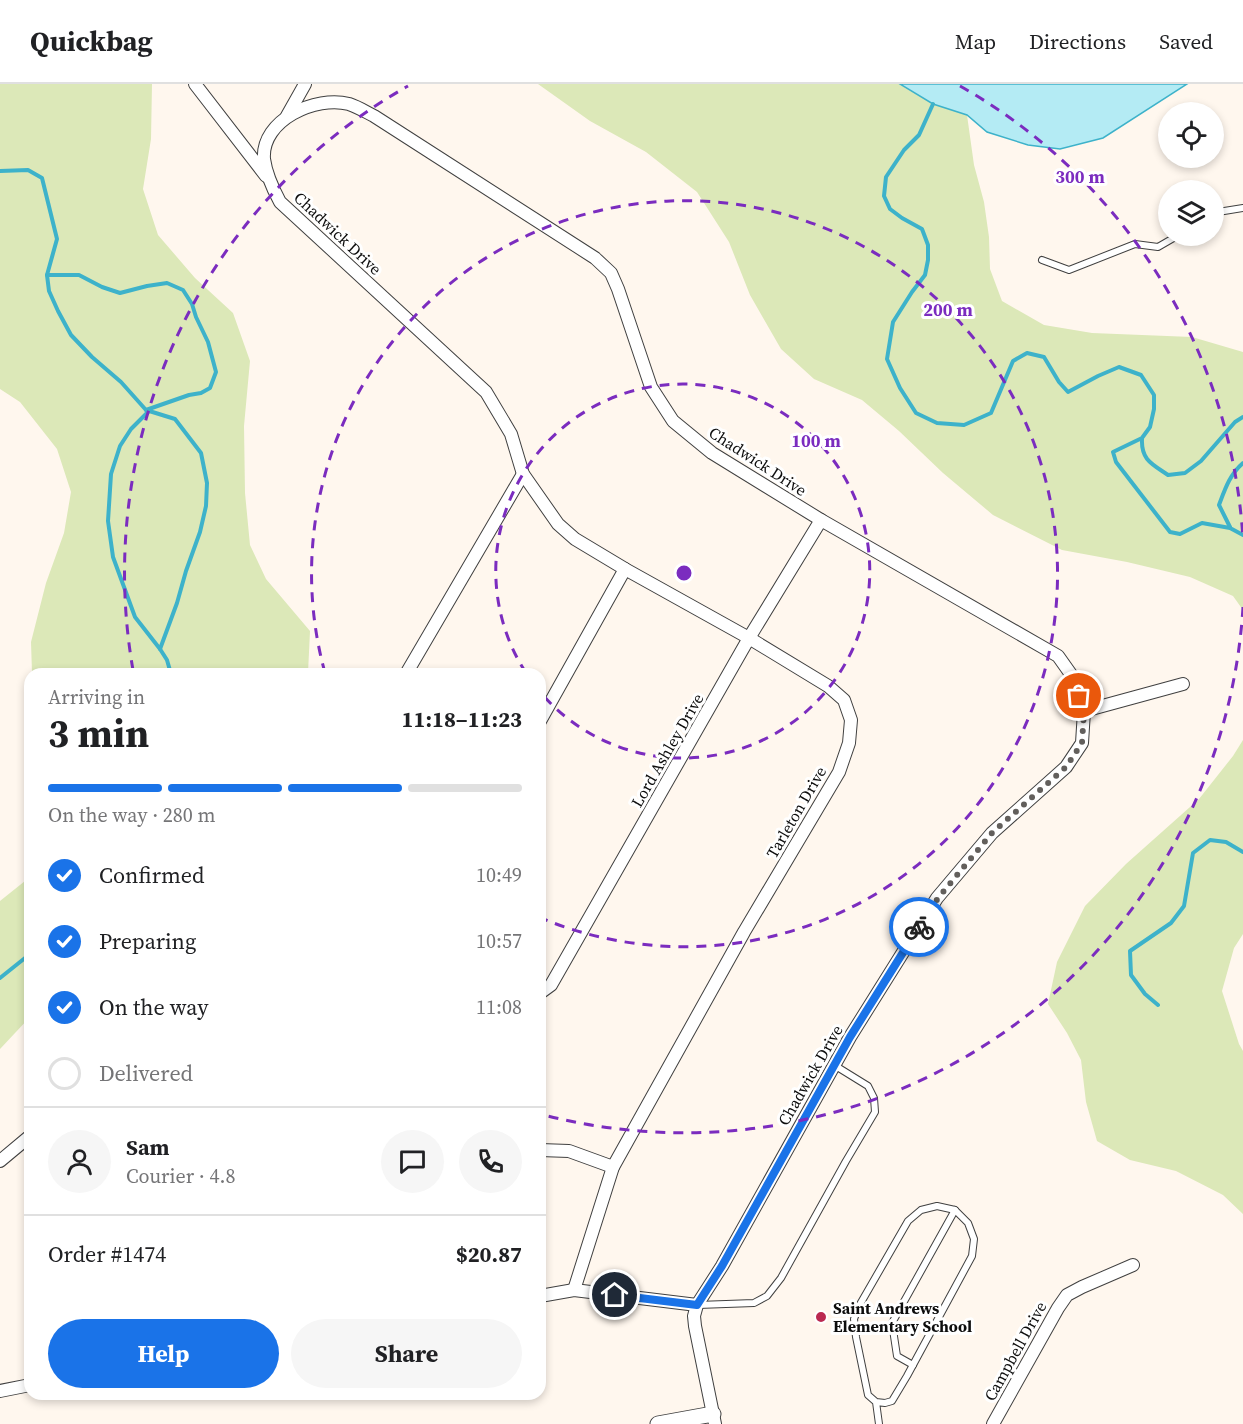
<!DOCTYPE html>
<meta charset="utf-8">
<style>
:root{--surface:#fff;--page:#f6f6f6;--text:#202124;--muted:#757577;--line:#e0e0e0;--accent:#1a73e8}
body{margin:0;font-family:"Source Serif 4",serif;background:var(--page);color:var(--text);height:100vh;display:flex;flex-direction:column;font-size:22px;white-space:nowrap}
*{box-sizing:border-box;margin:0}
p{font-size:20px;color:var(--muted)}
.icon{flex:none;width:33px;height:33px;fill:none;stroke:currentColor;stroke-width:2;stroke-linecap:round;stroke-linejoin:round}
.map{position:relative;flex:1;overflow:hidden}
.panel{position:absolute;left:24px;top:584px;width:522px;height:732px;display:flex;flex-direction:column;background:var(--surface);border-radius:18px;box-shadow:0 3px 9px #0003}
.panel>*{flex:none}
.buttons{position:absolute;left:1158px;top:18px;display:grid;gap:12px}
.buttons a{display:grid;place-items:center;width:66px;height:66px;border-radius:50%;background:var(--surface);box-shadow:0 3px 9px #0003;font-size:30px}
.pin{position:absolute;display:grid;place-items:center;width:51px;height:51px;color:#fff;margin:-26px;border:3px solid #fff;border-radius:50%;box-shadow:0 2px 6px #0007}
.courier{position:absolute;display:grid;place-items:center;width:60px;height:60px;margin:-30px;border:4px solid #1a73e8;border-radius:50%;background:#fff;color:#222;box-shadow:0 2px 8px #0007}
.headline em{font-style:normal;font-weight:700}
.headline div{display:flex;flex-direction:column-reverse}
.headline{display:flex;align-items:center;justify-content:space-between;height:102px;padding:0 24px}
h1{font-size:39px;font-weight:700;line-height:45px}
.bar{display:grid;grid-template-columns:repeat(4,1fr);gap:9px 6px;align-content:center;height:72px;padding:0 24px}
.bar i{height:8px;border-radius:4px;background:var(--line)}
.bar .selected{background:var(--accent)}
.bar p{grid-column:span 4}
.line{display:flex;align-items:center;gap:15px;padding:0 24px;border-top:2px solid var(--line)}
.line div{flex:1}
.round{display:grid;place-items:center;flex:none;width:63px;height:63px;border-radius:32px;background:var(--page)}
ol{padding:0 24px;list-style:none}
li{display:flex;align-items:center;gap:18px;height:66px}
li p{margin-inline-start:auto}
li .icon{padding:6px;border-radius:50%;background:var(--accent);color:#fff;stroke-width:4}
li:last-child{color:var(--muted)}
li i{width:33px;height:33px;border:3px solid var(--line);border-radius:50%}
.button{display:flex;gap:12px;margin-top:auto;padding:12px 24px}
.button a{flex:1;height:69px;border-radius:36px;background:var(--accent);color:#fff;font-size:24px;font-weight:700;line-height:69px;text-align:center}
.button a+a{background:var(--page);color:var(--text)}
header{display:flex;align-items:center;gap:36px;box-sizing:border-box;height:84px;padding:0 30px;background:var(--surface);border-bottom:2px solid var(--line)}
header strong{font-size:28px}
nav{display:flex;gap:33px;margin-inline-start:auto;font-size:21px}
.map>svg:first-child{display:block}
</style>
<header>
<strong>Quickbag</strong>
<nav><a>Map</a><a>Directions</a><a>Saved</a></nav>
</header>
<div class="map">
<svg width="1243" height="1340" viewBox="0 0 1243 1340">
<rect width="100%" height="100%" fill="#fff7ee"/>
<!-- green -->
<g fill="#dce8b8">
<polygon points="0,0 152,0 151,55 143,105 158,151 195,194 233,229 250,277 244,342 245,409 250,461 266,495 310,547 308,589 32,589 31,558 46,499 64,449 71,408 57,365 20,318 0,305"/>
<polygon points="538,0 900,0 933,20 967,31 974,81 984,118 989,153 990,185 1002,217 1044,241 1092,249 1192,253 1243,268 1243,526 1233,512 1190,493 1127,478 1062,466 993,431 943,389 899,347 862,316 814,295 781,265 750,211 729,158 697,108 646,68 590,37"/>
<polygon points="1243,656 1243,850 1234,864 1222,907 1239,960 1243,967 1243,1130 1223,1111 1176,1087 1130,1076 1097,1057 1086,1018 1081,976 1067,949 1048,920 1057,878 1085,822 1126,780 1199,715 1233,672"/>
<polygon points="30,793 30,933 0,965 0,817"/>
</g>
<!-- water -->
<polygon fill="#b4ebf4" stroke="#3db2ca" stroke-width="1.5" points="900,0 1187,0 1103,54 1060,65 1028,61 987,48 967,31 933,20"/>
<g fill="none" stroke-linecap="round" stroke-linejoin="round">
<!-- stream -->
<g stroke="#3db2ca" stroke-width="4">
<polyline points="933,20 919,51 904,66 886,93 884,112 890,125 902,134 922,145 928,161 928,176 925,191 912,208 893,238 887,275 900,304 916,329 937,339 964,341 991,329 1013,277 1027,269 1044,273 1059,298 1068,308 1098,292 1119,283 1141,291 1154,311 1154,325 1150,343 1142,354 1113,368 1116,378 1170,448 1180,450 1202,439 1230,444 1243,451"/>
<polyline points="0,87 28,86 42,94 57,155 47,191 49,207 58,227 71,251 92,273 121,298 146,326 175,335 201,369 207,399 206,422 200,448 186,487 177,519 160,565"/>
<polyline points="47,191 79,191 102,203 120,209 147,202 167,199 183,206 192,220 196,233 208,258 216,288 210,304 201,309 189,311 146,326"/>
<polyline points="148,328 131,345 120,362 111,390 108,437 113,473 135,533 160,565 167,576 171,590"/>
<path d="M1142,355c-1,21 10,25 26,36l17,-2 16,-12 34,-39 8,-5"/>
<path d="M1230,443l-11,-22c6,-16 11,-31 24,-42"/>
<polyline points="0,894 30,870"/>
<polyline points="1158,921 1145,910 1131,891 1130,867 1171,839 1184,822 1193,769 1210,756 1226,758 1243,768"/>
</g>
<defs>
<g id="service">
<polyline points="1214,131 1218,128 1243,124"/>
<polyline points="1042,176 1069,186 1135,160 1158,163 1177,152"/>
<polyline points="698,1221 754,1219 767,1212 781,1194 846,1077 875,1028 874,1014 868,1002 834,981"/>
<polyline points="913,1281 897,1272 892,1239 955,1126"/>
<polyline points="876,1318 885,1319 892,1317 907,1292 972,1172 974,1155 968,1139 955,1126 937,1122 921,1126 908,1137 859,1222 854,1235 856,1253 868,1311 876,1318 879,1340"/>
</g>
<g id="minor">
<polyline points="195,0 266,92"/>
<polyline points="287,32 305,0"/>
<polyline points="406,590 523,390"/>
<polyline points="1084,627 1183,600"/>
<polyline points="540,637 625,485"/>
<polyline points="540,909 551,901 749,554 821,436"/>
<polyline points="540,1066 569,1067 613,1083"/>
<polyline points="0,1077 30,1052"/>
<path d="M574,1206l39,-123 131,-235 95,-160 10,-29 2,-23 -7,-20 -16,-14 -79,-48 -124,-69 -50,-30 -17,-15 -35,-50 -12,-40 -25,-42 -206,-190c-7,-13 -14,-28 -16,-43 -3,-39 52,-64 85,-55 9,3 17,8 25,12l221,142 16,15 7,16 33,98 22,34 39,32 109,67 237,136 17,24 9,31 -2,32 -16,24 -74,66 -55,65 -87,139 -128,229 -25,39 -3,11 1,10 20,98"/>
<polyline points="540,1212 574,1206 697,1221"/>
<polyline points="0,1307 30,1301"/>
<polyline points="993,1340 1058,1224 1067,1211 1082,1203 1133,1181"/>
</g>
<polyline id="tertiary" points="658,1340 713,1330"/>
</defs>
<!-- service casing -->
<use href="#service" stroke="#404040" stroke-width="8"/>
<!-- minor casing -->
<use href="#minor" stroke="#404040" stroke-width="14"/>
<!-- tertiary casing -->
<use href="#tertiary" stroke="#404040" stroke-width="17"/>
<!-- service -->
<use href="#service" stroke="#fff" stroke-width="6"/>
<!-- minor -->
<use href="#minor" stroke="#fff" stroke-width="12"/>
<!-- tertiary -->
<use href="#tertiary" stroke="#fff" stroke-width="15"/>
</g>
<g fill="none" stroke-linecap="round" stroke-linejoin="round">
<!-- done -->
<polyline stroke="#625f5c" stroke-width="6" stroke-dasharray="0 10.8" points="919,843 938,814 992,749 1066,683 1082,659 1084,627 1079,612"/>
<!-- route -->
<polyline stroke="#1a73e8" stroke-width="8" points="615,1211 697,1221 722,1182 850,953 919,843"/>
</g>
<!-- distance rings -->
<g fill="none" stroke="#7b2cbf" stroke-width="3" stroke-dasharray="10 8">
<path d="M526 589A187 187 0 1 1 541 609"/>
<path d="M325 589A373 373 0 1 1 541 834"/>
<path d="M1243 523A560 560 0 0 1 544 1031M133 586A560 560 0 0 1 408 2M960 2A560 560 0 0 1 1243 455"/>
</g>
<!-- markers -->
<circle fill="#ba2951" stroke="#fff" stroke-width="2" cx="821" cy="1233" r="6"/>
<g text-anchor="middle" stroke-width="6" stroke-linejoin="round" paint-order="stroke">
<!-- street labels -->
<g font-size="16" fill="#0d0d0d" stroke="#fff">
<text transform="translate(338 149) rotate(43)" y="6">Chadwick Drive</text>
<text transform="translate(758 377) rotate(33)" y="6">Chadwick Drive</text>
<text transform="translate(667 666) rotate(-60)" y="6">Lord Ashley Drive</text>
<text transform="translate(796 728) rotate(-60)" y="6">Tarleton Drive</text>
<text transform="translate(810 991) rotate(-60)" y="6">Chadwick Drive</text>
<text transform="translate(1015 1267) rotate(-61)" y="6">Campbell Drive</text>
</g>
<!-- poi labels -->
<g font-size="16" font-weight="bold" fill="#0d0d0d" stroke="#fff" text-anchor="start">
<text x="833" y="1230">Saint Andrews<tspan x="833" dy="18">Elementary School</tspan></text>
</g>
</g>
<circle cx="684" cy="489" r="9" fill="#7b2cbf" stroke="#fff" stroke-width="3"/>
<g font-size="18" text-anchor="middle" font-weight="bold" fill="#7b2cbf" stroke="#fff" stroke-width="6" stroke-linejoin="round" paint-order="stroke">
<text x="1080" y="99">300 m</text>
<text x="948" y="232">200 m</text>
<text x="816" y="363">100 m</text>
</g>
</svg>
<div class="buttons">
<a><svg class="icon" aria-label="locate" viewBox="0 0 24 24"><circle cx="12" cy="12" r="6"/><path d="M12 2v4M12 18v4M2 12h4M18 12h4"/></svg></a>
<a><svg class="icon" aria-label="layers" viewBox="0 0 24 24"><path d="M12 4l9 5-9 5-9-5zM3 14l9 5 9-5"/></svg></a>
</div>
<div class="pin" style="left:1079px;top:612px;background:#ea580c"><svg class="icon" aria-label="bag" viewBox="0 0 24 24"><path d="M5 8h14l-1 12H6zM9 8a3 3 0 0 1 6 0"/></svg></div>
<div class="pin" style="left:615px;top:1211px;background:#1f2937"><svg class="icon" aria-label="home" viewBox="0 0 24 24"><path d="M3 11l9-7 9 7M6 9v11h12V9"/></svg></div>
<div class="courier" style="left:919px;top:843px"><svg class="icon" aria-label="bike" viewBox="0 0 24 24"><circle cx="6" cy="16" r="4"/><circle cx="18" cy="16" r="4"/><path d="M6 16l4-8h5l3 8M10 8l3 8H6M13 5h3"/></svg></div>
<section class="panel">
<div class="headline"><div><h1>3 min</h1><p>Arriving in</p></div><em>11:18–11:23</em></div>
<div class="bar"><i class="selected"></i><i class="selected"></i><i class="selected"></i><i></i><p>On the way · 280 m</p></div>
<ol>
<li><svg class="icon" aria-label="check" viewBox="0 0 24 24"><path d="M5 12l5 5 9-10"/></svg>Confirmed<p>10:49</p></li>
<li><svg class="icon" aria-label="check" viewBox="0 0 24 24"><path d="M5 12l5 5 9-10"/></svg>Preparing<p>10:57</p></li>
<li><svg class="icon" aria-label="check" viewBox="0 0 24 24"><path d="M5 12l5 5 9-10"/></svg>On the way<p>11:08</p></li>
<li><i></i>Delivered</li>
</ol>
<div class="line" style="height:108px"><a class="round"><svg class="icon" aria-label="person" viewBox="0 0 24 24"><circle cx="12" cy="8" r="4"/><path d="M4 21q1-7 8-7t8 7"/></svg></a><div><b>Sam</b><p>Courier · 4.8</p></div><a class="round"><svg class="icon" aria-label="chat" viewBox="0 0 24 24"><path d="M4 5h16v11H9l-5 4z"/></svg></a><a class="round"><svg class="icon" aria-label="phone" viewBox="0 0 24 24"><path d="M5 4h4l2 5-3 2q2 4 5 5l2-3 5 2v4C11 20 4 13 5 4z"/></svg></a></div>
<div class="line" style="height:78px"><div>Order #1474</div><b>$20.87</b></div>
<div class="button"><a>Help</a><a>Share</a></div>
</section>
</div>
